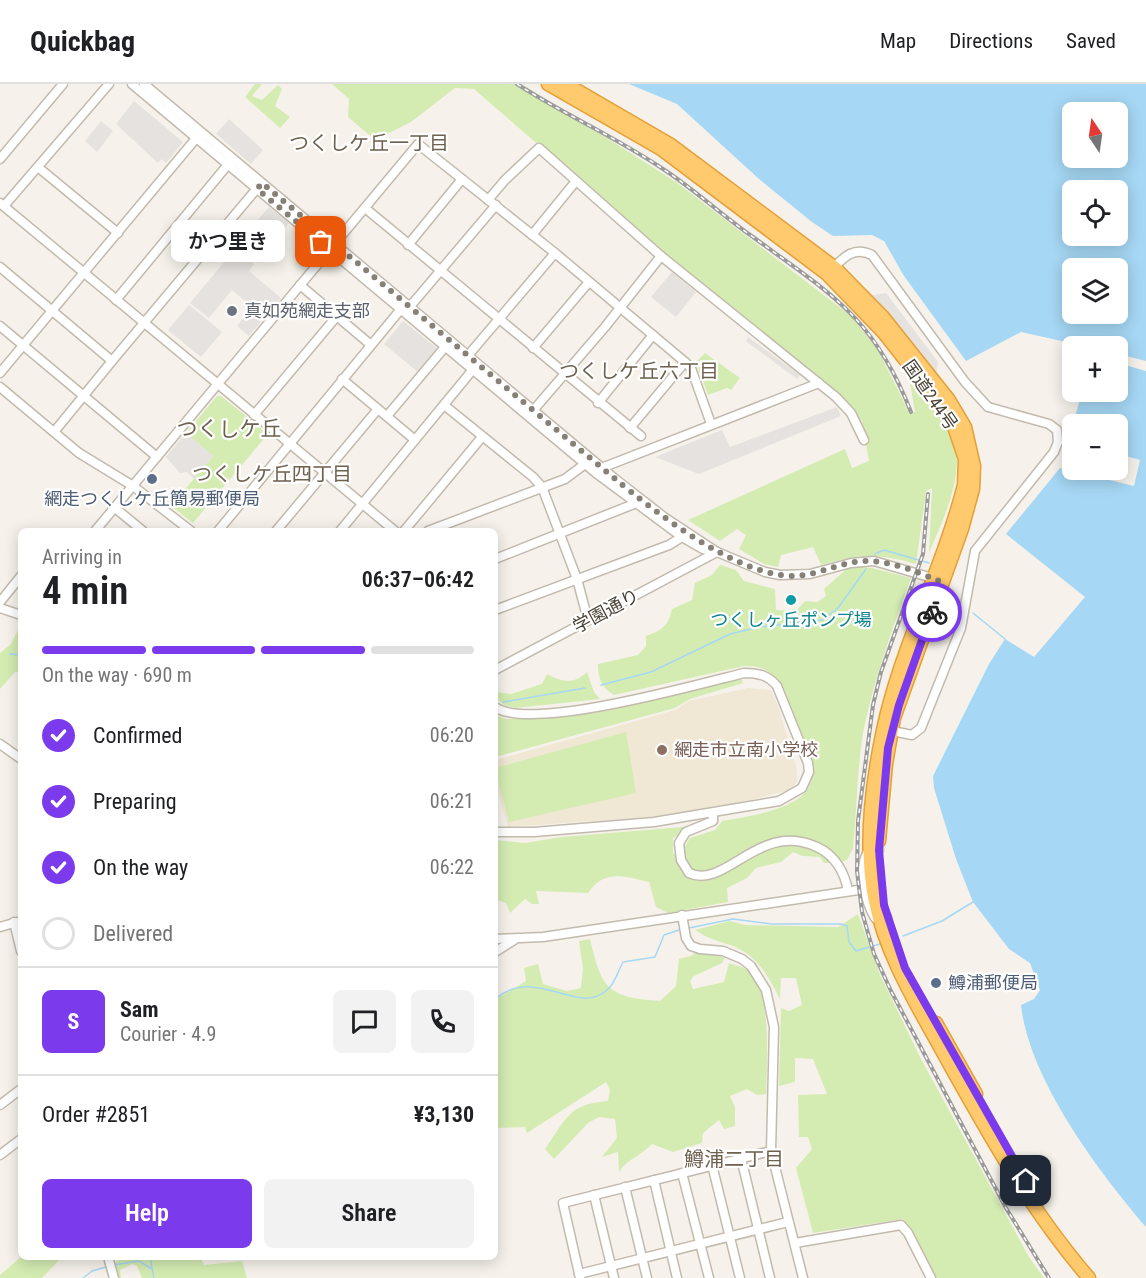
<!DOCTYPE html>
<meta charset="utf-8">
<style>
:root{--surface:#fff;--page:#f2f2f2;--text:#202124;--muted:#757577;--line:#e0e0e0;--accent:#7c3aed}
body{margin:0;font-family:"Roboto Condensed","Noto Sans JP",sans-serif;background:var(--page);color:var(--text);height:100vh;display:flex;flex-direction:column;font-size:22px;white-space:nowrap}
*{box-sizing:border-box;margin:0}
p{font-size:20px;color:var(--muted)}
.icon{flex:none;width:33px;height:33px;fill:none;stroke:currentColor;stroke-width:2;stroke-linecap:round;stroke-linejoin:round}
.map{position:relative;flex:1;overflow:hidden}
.side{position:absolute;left:18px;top:444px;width:480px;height:732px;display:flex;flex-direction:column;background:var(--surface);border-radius:9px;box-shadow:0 3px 15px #0003}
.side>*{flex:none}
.needle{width:39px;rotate:347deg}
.controls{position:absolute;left:1062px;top:18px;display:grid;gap:12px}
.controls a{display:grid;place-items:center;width:66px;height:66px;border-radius:9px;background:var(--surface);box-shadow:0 3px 15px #0003;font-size:30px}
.pin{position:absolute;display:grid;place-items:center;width:51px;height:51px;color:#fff;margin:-26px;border-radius:12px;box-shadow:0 3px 9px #0006}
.courier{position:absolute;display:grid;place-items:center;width:60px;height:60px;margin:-30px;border:4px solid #7c3aed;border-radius:50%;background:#fff;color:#222;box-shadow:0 2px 8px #0007}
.bubble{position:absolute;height:42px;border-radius:9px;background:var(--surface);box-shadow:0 3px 15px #0003;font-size:20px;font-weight:600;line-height:42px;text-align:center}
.head em{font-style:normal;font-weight:600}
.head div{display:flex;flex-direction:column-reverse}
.head{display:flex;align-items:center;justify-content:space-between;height:102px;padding:0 24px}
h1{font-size:39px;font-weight:600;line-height:45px}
.bar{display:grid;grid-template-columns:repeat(4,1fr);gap:9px 6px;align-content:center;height:72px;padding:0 24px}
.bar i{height:8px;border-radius:4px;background:var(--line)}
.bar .active{background:var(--accent)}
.bar p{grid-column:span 4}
.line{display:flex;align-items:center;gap:15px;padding:0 24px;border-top:2px solid var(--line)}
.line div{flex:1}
.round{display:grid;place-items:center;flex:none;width:63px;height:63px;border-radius:9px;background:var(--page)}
ol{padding:0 24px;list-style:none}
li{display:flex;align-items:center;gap:18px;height:66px}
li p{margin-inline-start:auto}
li .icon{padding:6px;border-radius:50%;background:var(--accent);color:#fff;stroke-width:4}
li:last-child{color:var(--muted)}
li i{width:33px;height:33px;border:3px solid var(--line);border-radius:50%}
.cta{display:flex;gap:12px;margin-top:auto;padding:12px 24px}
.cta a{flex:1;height:69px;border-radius:9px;background:var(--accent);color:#fff;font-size:24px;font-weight:600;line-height:69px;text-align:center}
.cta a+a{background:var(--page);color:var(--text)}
header{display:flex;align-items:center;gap:36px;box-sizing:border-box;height:84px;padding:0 30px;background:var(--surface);border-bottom:2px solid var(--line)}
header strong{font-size:28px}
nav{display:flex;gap:33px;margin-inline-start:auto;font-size:21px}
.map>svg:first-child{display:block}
</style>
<header>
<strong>Quickbag</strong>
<nav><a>Map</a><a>Directions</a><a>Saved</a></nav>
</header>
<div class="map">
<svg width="1146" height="1194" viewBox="0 0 1146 1194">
<rect width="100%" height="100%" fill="#f6f2eb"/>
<!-- education -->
<polygon fill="#f0e7d4" points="748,604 771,606 778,622 797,685 797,698 790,706 718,724 651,733 508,743 495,697 495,678 499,675 675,626 689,617"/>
<!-- green -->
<g fill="#d4ecb2">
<polygon points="255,0 262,0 252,12 262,16 278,1 282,5 275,22 290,33 280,44 245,13"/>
<path d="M332,0h190l154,98 175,134 27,34 31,62h6l-5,-29c8,9 16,19 24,28 3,3 9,5 11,9 28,40 0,95 -16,133l3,-65 -6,3 -10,73c-38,-11 -57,-10 -95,1l-8,-18 -32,8 -3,12 -14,-3 -25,-15 7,-14 -9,-6 -17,12 -32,-21 157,-71 7,19 17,-7 -7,-40 -25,-25 -93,-78 -37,-27 -233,-202 -19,-1 -44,34 -36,18 -27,-23 1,-18z"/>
<polygon points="705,269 740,294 731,306 727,304 708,311 696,278"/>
<polygon points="217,312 221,312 268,350 193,439 171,422 213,372 186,349"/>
<path d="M720,481l16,5 8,11 31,8 1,21 20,1 9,-10 12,1 9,-6 -2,-7 26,-23 22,2 39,10c-18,49 -36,98 -47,150 -7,39 -7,81 -11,120l-6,12 -6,2 -5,-5 -6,6h-6l-4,-6 -17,-1 -10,-4 -12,10 -25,6 -9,10 -20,10 1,14 -60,11 -12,-6 -7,-25c-25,-6 -45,-13 -61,11l-52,-2 3,13h-7l-7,-5 -15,14 -4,-10 -11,-4v-59l30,3 36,-6 133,-11 -21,12v15l5,5 12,-20 25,-8 7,-9c23,-4 75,-11 87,-34 1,-3 3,-10 3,-13 1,-14 -32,-90 -42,-101 -7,-6 -17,-7 -26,-7l-130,29c-13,-8 -16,-17 -16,-31l40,-9 8,-9v-10c16,-6 22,-9 26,-27l20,-9 3,-17 17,-8z"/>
<polygon points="21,540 21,588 15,588 0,605 0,569 11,560"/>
<path d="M587,588l7,20 6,7 -84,9 -12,-3 -8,-7v-6l15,2 31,-10 5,-10c16,8 26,11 40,-2z"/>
<polygon points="741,594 743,599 690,615 675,624 495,673 495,631 506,635 532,635 622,623"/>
<polygon points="626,648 636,709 509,738 495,684"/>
<path d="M858,830l22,61 40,82 109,200 15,21h-108l-33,-59 -90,14 -17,-65 16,-19 -4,-12h-9l-1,-42 29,-1 -14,-35 -18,-1v24l-16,4 2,-78 8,3 13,-6 -6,-27h-15l-1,21c-12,-23 -23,-45 -50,-54 -13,-4 -23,-7 -35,-15l35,-9 15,4 93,2z"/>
<path d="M590,855c12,50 17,58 70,62l16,-15 3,-27 12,-3 6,-5 28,6 -3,6 -28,13 -4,5 3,8 31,-7 5,-19c9,3 20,5 25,13 17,24 13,89 12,118l-9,1 -10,-6 -17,7 5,11v19l-11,3 -5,-9 -16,13 -1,10 -29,9 -21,-8c-11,12 -25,15 -33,28l-1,-20 -16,5 15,-19 -2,-19 -16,-2 -11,6 -34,36 -9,-10c21,-30 23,-45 63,-48l2,-11 -4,-8 -79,51 -2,-6 -30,1v-125l3,-5 28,-17 -2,-13 14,-4 5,20 24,7 14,-3 2,-20 -4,-27z"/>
<polygon points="21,1173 62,1173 42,1194 0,1194 0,1191"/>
<polygon points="138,1173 200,1173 204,1181 242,1177 247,1194 142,1194 137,1182 132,1180 120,1186 121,1194 119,1193 113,1179 122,1175"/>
</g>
<!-- parking -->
<g fill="#e5e2df">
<polygon points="134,17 183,58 166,79 162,75 158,79 116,40"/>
<polygon points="229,35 263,66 251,80 216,50"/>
<polygon points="101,37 113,47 97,68 85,57"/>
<polygon points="269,123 289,139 270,162 250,145"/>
<polygon points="235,165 254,180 249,187 281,214 249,252 237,242 252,223 232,206 209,234 190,219"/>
<polygon points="672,188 696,208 676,233 651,213"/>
<polygon points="886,209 938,278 936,293 925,280 927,278 883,225 868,212"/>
<polygon points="189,221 222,248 201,273 168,246"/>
<polygon points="403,237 437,264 418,288 384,260"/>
<polygon points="748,253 800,291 797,295 746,257"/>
<polygon points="837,323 841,332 699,390 655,373 722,346 730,363"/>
<polygon points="186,349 213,372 194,395 187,388 180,389 166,373"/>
</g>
<!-- water -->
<g fill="#a6d7f4" fill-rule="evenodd">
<path d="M629,0h517v277l-28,-7v-8h-34l-63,-14 -55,29 -62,-85 -20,-35 -12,-6 -39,1 -21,-14 -53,-43 -82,-75zM1072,28h46v46h-46zM1072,106h46v46h-46zM1072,184h46v46h-46z"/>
<path d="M1118,279l28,8v856c-48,-56 -117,-148 -125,-222l13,-6 6,-9 -10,-27 -21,-14 -36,-47 -17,-43 -22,-71 -1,-12 56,-112 16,-25 29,18 51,-60 -79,-63 54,-66 74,18 6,-26 -22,-6v-30h-45l9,-32h36z"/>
</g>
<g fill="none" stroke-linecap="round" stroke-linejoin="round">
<!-- stream -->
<g stroke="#a6d7f4" stroke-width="1.5">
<polyline points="875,470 884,466 929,479"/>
<polyline points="948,508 961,520"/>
<polyline points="973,529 1005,555"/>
<polyline points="10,570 21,571"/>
<polyline points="601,601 651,588 730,550 759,543 822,536 838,524 866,485"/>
<polyline points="503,618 585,604"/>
<polyline points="689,844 733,835 772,840 841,840 847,842 849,858 856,867 880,860"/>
<polyline points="903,852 942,837 973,818"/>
<path d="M495,915c43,-36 85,22 115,-12 6,-7 9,-18 13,-25l32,-5 9,-22 18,-6"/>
<polyline points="150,1173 154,1194"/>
<polyline points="113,1181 139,1177 152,1185"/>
<polyline points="83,1194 92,1187 106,1183"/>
</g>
<defs>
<g id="minor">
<polyline points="132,0 596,389 682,453 703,465 717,468 765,488 780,491 810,490 851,479 874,477 936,495"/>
<polyline points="144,0 614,394 664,433 717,468"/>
<polyline points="0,75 63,0"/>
<polyline points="39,84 118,149"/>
<polyline points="488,116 505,96 539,64 661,172 836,313 851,329 864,356"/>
<polyline points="0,119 395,447"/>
<polyline points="4,122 109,0"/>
<polyline points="365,124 641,352"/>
<polyline points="532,151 576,97"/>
<polyline points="408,161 462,95"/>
<polyline points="0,183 112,277 259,102"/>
<path d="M832,185c12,-12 22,-23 40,-14l93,127 23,25 61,17 8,6 1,12 -4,10 -79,99 -14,77 -40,100 -9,7 -25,-5"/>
<polyline points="300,201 371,261"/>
<polyline points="116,216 230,78"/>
<polyline points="0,242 157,373"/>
<polyline points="533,264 589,198"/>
<polyline points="465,275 555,169"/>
<polyline points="0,289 198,52"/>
<polyline points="342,295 415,356"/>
<polyline points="0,303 79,369 133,402 191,447"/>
<polyline points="598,319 653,251"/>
<polyline points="444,321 533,393 542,403 577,495 588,536"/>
<polyline points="531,329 605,243 661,172"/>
<polyline points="254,331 337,232"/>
<polyline points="387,332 445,263"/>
<polyline points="630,344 685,278"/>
<polyline points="54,348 112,277"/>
<polyline points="599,385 819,299"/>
<polyline points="115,424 143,447"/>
<polyline points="95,447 418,60 555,169 685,278 691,284 711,340"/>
<polyline points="218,447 401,225 413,219 496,121"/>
<polyline points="276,447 378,325"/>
<polyline points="340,447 475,283"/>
<polyline points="404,447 482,353"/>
<polyline points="428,447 565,395 589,377"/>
<polyline points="495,475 639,418"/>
<polyline points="0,518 21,492"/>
<polyline points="0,524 21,531"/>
<polyline points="495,526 669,461 682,453"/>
<polyline points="495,586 717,468"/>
<path d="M495,623c35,25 204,-23 249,-34 14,0 24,2 33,13l31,77 1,9 -7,16 -23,13 -125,21 -120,10h-39"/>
<polyline points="0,660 21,675"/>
<path d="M713,729v8l-27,11 -7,11 2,17 8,13c37,17 70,-53 128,-26 18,8 28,26 31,44"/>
<path d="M879,766l-12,3c-9,18 -2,48 8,65l12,-1"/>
<polyline points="682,831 686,854 691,862 700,865 723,867 742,875 751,882 766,906 774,943 771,1067 803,1194"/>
<polyline points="14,838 21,867"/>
<polyline points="0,843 21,837"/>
<polyline points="495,855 543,853 865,805"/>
<polyline points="495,868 514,856"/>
<polyline points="0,1021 21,1005"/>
<polyline points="0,1071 21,1055"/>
<polyline points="741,1074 770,1194"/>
<polyline points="712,1081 740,1194"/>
<polyline points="682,1089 709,1194"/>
<polyline points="654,1096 677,1194"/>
<polyline points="625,1103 647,1194"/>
<polyline points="594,1111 614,1194"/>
<polyline points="795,1159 901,1141 908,1149 931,1194"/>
<polyline points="108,1173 114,1194"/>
<polyline points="579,1190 788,1138"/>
<polyline points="580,1194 563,1119 771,1067"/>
</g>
<g id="highway">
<path d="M548,0l113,65 166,125 57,59 67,85 14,41 -1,26c-21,83 -63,161 -81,245 -11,52 -19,114 -9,167 11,58 44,110 72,161 43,77 85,153 143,220"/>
<polyline points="566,0 671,61 834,183 883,233 949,316 965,343 974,382 973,405 962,445 894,634 886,680 879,757"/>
<polyline points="936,939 976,1010"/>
</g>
</defs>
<!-- minor casing -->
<use href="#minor" stroke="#c2baad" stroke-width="11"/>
<!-- highway casing -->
<use href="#highway" stroke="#e59f36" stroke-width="15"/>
<!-- minor -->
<use href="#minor" stroke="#fff" stroke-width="8"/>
<!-- highway -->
<use href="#highway" stroke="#ffca6d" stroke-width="12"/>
<defs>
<g id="rail">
<path d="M517,0c48,31 101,54 149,87 30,20 57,45 87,66 78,57 121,80 158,175"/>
<polyline points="928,410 923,470 881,588 873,621 858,737 857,787 862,828 874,870 891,907 1006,1124 1049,1194"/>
</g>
</defs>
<!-- rail casing -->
<use href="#rail" stroke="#9a9a9a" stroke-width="4"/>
<!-- rail -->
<use href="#rail" stroke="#fff" stroke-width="1.5" stroke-dasharray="4.5" stroke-linecap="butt"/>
</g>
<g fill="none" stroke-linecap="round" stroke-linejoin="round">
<!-- done -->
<path stroke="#878077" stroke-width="6" stroke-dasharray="0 10.8" d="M321,158l-64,-53 5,-6 352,295c44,36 120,96 178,98 21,0 41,-10 62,-14 29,-5 61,9 88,20l-10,30"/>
<!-- route -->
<polyline stroke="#7c3aed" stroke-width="8" points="932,528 899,621 888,664 879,766 884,821 905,884 1026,1097"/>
</g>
<!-- markers -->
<circle fill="#6b7280" stroke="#fff" stroke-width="2" cx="232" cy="227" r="6"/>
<g fill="#5c6f8a" stroke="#fff" stroke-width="2">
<circle cx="152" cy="395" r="6"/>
<circle cx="936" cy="899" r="6"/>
</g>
<circle fill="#0f9aa8" stroke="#fff" stroke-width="2" cx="791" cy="516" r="6"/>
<circle fill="#8d6e63" stroke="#fff" stroke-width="2" cx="662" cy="666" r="6"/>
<g text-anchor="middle" stroke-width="4.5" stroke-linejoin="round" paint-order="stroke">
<!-- worship labels -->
<g font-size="18" fill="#5b616d" stroke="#fff" text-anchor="start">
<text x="244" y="233">真如苑網走支部</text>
</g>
<!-- street labels -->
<g font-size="18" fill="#4b4338" stroke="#fff">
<text transform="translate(930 311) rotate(55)" y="6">国道244号</text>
<text transform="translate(606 527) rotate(-28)" y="6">学園通り</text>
</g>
<!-- service labels -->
<g font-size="18" fill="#4e5e75" stroke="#fff">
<text x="152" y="421">網走つくしケ丘簡易郵便局</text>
<text x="948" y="905" text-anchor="start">鱒浦郵便局</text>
</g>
<!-- culture labels -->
<g font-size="18" fill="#0d838f" stroke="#fff">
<text x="791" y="542">つくしヶ丘ポンプ場</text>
</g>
<!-- education labels -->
<g font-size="18" fill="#785e54" stroke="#fff" text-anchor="start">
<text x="674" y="672">網走市立南小学校</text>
</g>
<!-- neighbourhood labels -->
<g font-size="20" fill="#6e614f" stroke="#fff">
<text x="369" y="66">つくしケ丘一丁目</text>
<text x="639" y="294">つくしケ丘六丁目</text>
<text x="272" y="397">つくしケ丘四丁目</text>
<text x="734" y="1082">鱒浦二丁目</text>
</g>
<!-- quarter labels -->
<g font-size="21" fill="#6e614f" stroke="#fff">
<text x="229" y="352">つくしケ丘</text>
</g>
</g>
</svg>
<div class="controls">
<a><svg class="needle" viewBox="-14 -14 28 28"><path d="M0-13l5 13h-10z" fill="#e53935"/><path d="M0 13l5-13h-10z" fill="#757577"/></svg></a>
<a><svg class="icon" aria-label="locate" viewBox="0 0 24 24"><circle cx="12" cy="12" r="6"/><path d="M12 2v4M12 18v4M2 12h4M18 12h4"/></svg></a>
<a><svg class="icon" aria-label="layers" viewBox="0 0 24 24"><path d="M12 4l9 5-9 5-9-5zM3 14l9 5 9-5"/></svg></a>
<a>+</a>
<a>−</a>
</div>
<div class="pin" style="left:321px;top:158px;background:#ea580c"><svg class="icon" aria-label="bag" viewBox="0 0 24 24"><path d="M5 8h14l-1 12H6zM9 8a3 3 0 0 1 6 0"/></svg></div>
<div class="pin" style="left:1026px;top:1097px;background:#1f2937"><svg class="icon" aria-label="home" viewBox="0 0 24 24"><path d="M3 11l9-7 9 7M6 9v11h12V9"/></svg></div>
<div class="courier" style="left:932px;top:528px"><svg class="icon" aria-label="bike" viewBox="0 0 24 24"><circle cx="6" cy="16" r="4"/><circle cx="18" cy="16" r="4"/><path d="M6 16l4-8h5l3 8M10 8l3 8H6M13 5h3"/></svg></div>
<div class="bubble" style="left:171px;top:136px;width:114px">かつ里き</div>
<section class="side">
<div class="head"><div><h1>4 min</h1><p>Arriving in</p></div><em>06:37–06:42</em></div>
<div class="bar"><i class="active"></i><i class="active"></i><i class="active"></i><i></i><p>On the way · 690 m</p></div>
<ol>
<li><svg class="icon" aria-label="check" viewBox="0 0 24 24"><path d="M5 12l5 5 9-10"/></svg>Confirmed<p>06:20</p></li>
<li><svg class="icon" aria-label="check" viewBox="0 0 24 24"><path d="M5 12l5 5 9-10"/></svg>Preparing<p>06:21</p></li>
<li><svg class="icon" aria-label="check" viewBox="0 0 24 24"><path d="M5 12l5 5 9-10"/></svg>On the way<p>06:22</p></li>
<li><i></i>Delivered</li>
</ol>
<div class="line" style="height:108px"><b class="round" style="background:var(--accent);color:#fff">S</b><div><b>Sam</b><p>Courier · 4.9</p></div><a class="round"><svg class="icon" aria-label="chat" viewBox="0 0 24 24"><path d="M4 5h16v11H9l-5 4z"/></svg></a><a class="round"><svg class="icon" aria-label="phone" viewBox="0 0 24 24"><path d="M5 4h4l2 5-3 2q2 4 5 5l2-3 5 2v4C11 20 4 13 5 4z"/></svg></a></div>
<div class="line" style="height:78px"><div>Order #2851</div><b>¥3,130</b></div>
<div class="cta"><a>Help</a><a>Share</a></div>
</section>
</div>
